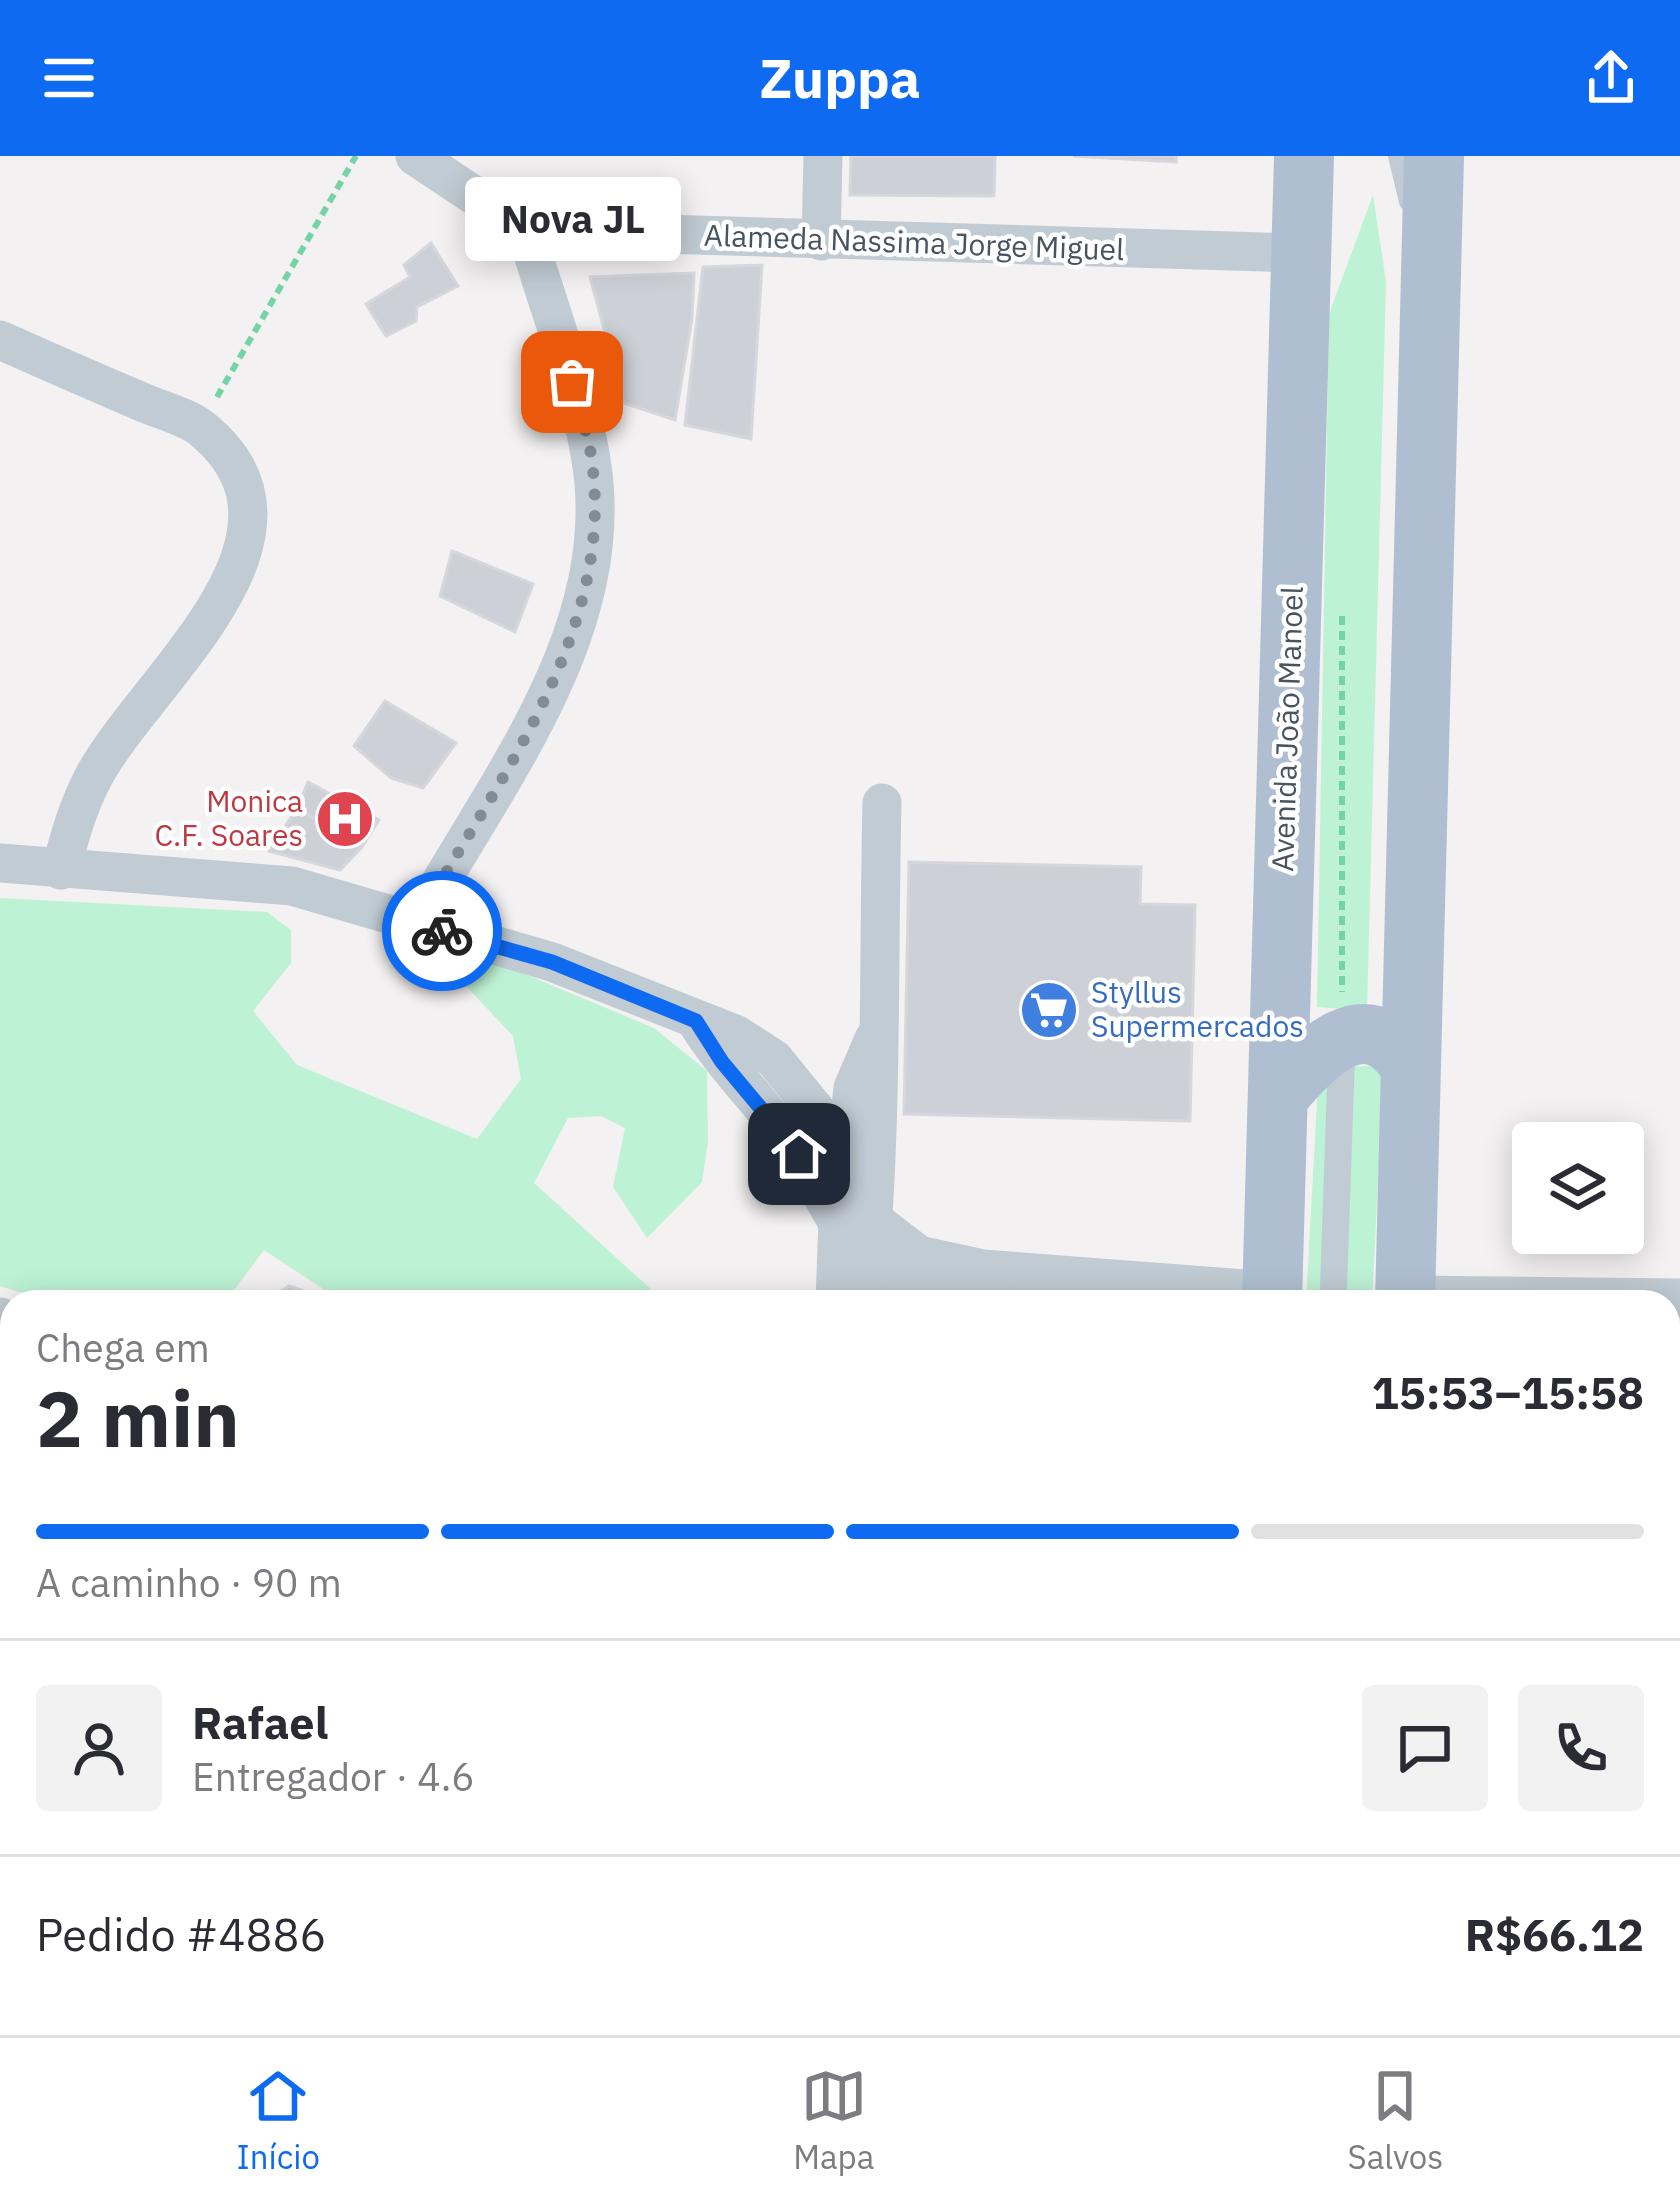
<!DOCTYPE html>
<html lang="pt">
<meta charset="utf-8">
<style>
:root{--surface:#fff;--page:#f2f2f3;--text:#2b2b33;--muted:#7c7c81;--line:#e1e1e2;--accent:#0e6af0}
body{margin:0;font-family:"IBM Plex Sans",sans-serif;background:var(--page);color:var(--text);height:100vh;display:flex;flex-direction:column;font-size:45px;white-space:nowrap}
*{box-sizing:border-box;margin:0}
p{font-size:39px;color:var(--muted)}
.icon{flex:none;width:66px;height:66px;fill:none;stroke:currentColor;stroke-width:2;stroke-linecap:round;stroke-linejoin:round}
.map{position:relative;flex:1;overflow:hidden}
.panel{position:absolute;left:0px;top:1134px;width:1680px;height:747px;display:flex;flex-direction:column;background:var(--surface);border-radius:36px 36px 0 0;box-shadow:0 6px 30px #0003}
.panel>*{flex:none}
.controls{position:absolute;left:1512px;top:966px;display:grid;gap:24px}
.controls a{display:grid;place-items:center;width:132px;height:132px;border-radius:12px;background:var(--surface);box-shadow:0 6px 30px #0003;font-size:60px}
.pin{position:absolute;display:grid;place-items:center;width:102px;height:102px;color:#fff;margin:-51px;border-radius:24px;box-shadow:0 6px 18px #0006}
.courier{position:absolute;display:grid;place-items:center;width:120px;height:120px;margin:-60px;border:9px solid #0e6af0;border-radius:50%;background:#fff;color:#222;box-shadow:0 3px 15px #0007}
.bubble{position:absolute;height:84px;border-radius:12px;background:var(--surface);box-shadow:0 6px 30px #0003;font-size:39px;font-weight:700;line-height:84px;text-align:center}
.summary em{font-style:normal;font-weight:700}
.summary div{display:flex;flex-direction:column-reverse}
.summary{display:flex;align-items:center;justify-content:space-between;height:204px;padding:0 36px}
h1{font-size:78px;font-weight:700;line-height:90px}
.bar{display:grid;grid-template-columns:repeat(4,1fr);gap:18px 12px;align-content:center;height:144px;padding:0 36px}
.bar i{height:15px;border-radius:9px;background:var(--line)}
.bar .active{background:var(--accent)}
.bar p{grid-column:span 4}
.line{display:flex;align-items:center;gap:30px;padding:0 36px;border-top:3px solid var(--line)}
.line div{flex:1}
.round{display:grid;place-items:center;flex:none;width:126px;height:126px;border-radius:12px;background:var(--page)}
header{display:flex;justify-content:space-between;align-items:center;height:156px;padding:0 36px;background:var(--accent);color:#fff;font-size:54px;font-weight:700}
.menu{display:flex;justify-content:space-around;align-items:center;height:168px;border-top:3px solid var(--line);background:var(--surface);font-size:33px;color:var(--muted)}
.menu a{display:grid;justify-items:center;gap:6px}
.menu .active{color:var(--accent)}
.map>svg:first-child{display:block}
</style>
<header><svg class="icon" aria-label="menu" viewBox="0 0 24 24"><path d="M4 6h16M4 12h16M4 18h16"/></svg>Zuppa<svg class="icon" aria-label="share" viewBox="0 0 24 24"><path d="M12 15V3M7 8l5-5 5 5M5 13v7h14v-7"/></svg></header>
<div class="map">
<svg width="1680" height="1879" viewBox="0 0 1680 1879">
<rect width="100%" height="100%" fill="#f3f1f1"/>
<!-- green -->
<g fill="#bef2d4">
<polygon points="1373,39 1386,126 1367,855 1317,851 1329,158"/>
<polygon points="0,742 267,756 291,774 291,807 253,855 297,909 477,983 521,923 513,880 465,829 477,798 654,872 707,915 708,985 702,1026 647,1082 613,1031 625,972 601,960 568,962 534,1027 665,1146 343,1146 264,1094 225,1146 52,1146 0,1130"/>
<polygon points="1384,910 1372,1146 1306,1146 1319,911"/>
<polygon points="635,1869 836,1869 836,1878 632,1879"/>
</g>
<!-- building -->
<g fill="#cdd0d6" stroke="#d5d7dd" stroke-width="3">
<polygon points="851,0 995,0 994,40 850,39"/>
<polygon points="1073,0 1176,0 1176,6"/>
<polygon points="431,87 458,130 417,151 416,165 386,180 366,148 410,121 404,109"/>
<polygon points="762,109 751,283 685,269 703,111"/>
<polygon points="694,117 692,162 675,264 624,247 590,121"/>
<polygon points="452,395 533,428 515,476 440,440"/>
<polygon points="385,545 456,587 423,632 391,622 354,590"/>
<polygon points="308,626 379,664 361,692 297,652"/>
<polygon points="297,652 361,692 340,714 269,695"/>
<polygon points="909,706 1141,711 1140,748 1195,749 1190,965 904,958"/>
<polygon points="289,1130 304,1135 303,1146 265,1146"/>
<rect x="1668" y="1205" width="12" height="393"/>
<polygon points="933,1869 986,1869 987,1879 935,1879"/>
<polygon points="1067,1869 1155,1869 1156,1879 1069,1879"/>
</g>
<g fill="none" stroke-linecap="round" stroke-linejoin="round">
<!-- path -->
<g stroke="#74d3a7" stroke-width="6" stroke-dasharray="9 6" stroke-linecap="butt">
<polyline points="217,241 356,0"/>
<polyline points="1342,460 1342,836"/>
</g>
<!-- service -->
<g stroke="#c1cbd3" stroke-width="18">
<polyline points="1397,0 1408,46"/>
<polyline points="1668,1626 1680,1625"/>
<polyline points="1551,1869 1553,1879"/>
</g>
<!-- pedestrian -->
<g stroke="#c1cbd3" stroke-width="27">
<polyline points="1333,1146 1342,886"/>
<polyline points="1410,1869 1412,1879"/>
</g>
<!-- minor -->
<g stroke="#c1cbd3" stroke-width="39">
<path d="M415,0l111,74c21,76 53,152 65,230 29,170 -97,324 -174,463"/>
<polyline points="526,74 1301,97"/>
<polyline points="821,85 823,0"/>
<path d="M0,184c47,21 95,42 142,62 18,8 43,14 59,26 133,107 -54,250 -107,348 -16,30 -25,62 -33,94"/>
<polyline points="0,707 292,730 552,806 737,879 774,903 822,962 872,1063 919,1099 983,1113 1272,1135"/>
<path d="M696,865c28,45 65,81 96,124 34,46 50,111 105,138 28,14 69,14 100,19"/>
<polyline points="845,1005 853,932 874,883"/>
<polyline points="1405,1139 1680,1142"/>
<polyline points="835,1146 838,1064"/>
<path d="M866,1146c17,-166 12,-332 16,-499"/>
<polyline points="0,1161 12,1165"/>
<polyline points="0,1669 12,1680"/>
<polyline points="0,1781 12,1767"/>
<polyline points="862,1869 863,1879"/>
<polyline points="595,1879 604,1869"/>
</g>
<!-- primary -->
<g stroke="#afbfd1" stroke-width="60">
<path d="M1278,941c33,-40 88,-101 132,-31"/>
<polyline points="1272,1146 1304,0"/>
<polyline points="1405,1146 1434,0"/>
<polyline points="1345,1869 1347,1879"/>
<polyline points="1470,1869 1472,1879"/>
</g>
</g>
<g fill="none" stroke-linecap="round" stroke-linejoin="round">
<!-- done -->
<path stroke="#838b93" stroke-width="12" stroke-dasharray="0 21.6" d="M442,775l-25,-8c78,-141 198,-289 175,-461 -3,-27 -14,-54 -20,-80"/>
<!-- route -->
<polyline stroke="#0e6af0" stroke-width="15" points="442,775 552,806 696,865 722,906 799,998"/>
</g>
<!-- icons -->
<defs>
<symbol id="hospital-disc" viewBox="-11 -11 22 22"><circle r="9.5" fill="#e0444e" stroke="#fff"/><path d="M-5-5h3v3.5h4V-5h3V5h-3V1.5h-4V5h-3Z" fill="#fff"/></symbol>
<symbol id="supermarket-disc" viewBox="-11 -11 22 22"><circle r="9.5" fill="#3f7fe0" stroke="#fff"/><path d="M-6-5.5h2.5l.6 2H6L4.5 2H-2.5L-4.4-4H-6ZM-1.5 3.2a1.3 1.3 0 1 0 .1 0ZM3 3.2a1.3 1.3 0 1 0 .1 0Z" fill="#fff"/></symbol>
</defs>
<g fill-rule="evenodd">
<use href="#hospital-disc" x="312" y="630" width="66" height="66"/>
<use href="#supermarket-disc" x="1016" y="821" width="66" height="66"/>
</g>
<g text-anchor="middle" stroke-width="9" stroke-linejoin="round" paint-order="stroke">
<!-- street labels -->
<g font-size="30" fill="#475460" stroke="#fff">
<text transform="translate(914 87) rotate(2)" y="10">Alameda Nassima Jorge Miguel</text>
<text transform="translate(1288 573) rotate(-88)" y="10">Avenida João Manoel</text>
</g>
<!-- health labels -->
<g font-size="30" fill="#be3a42" stroke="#fff" text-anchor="end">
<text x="303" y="656">Monica<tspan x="303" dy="34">C.F. Soares</tspan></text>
</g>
<!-- shop labels -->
<g font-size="30" fill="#366cbe" stroke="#fff" text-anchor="start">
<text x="1091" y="847">Styllus<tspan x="1091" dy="34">Supermercados</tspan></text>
</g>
</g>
</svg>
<div class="controls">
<a><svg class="icon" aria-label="layers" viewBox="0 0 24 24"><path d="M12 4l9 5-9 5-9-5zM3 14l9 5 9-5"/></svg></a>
</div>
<div class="pin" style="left:572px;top:226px;background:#ea580c"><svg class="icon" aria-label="bag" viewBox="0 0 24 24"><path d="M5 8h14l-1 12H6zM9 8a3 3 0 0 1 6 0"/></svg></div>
<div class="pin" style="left:799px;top:998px;background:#1f2937"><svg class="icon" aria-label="home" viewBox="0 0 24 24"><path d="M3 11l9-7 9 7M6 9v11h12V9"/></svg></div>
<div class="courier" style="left:442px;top:775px"><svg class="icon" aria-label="bike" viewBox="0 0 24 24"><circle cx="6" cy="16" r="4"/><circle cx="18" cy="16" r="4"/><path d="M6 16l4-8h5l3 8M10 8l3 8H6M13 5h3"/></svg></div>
<div class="bubble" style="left:465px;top:21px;width:216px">Nova JL</div>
<section class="panel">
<div class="summary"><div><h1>2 min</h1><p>Chega em</p></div><em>15:53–15:58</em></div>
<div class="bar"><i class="active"></i><i class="active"></i><i class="active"></i><i></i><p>A caminho · 90 m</p></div>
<div class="line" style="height:216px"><a class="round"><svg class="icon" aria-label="person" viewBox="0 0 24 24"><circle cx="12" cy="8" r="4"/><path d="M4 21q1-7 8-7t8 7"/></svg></a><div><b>Rafael</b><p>Entregador · 4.6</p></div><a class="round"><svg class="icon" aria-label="chat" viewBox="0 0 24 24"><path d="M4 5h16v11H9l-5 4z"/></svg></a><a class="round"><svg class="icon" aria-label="phone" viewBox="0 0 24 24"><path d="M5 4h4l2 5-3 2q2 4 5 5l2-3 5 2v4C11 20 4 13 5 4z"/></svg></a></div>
<div class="line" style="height:156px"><div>Pedido #4886</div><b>R$66.12</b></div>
</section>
</div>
<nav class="menu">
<a class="active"><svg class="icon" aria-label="home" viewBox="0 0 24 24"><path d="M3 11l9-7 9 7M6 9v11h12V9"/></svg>Início</a>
<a><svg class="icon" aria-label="map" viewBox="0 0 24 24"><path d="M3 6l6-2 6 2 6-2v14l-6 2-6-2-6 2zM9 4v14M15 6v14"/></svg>Mapa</a>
<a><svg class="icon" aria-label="saved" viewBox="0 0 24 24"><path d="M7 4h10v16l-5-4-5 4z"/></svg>Salvos</a>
</nav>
